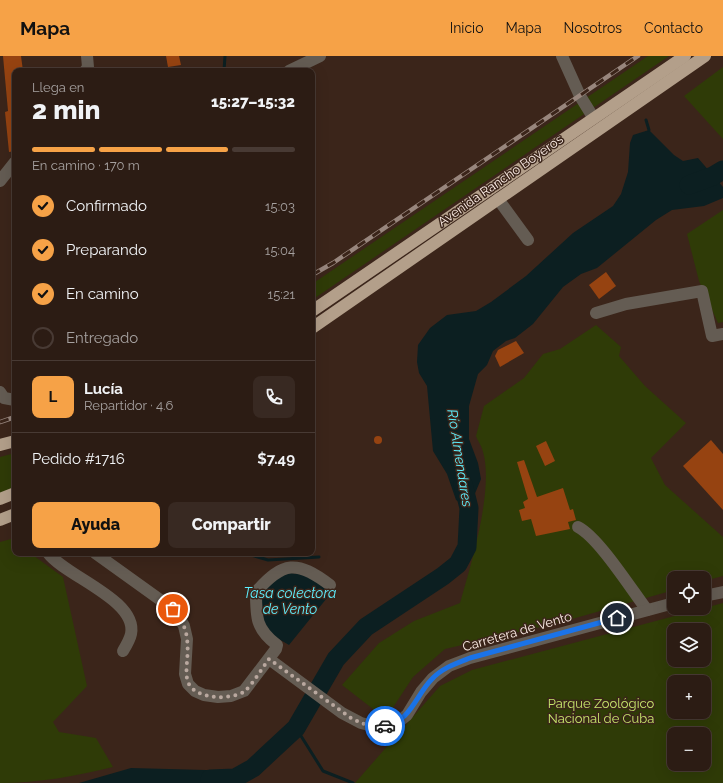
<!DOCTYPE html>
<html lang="es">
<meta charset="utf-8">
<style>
:root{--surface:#2c1c14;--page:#382922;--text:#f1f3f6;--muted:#a6a1a0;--line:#483a34;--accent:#f6a247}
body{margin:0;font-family:Raleway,sans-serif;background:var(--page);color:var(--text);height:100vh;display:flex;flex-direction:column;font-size:15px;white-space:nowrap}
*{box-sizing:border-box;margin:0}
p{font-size:13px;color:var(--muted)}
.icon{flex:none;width:22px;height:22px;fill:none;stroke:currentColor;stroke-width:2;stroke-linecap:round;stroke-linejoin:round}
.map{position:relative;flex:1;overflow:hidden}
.side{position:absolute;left:12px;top:12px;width:303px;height:488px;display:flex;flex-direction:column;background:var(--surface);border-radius:8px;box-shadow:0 4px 16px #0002,0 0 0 1px var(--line)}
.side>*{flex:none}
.tools{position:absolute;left:667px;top:515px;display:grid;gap:8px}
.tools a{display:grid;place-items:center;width:44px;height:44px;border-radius:8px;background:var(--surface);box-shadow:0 4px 16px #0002,0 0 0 1px var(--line);font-size:20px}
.pin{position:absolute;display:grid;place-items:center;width:34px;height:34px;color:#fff;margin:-17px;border:2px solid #fff;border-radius:50%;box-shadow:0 1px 4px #0007}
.courier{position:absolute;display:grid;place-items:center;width:40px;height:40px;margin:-20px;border:3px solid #1a73e8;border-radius:50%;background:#fff;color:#222;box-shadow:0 1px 5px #0007}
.overview em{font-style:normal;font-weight:800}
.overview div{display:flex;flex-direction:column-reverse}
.overview{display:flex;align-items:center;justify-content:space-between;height:68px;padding:0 20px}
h1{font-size:26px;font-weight:800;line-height:30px}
.bar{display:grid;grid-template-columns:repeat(4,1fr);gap:6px 4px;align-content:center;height:48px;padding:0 20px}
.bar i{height:5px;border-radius:3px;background:var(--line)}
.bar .active{background:var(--accent)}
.bar p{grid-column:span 4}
.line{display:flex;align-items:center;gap:10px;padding:0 20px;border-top:1px solid var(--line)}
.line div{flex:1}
.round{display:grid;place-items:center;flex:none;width:42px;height:42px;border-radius:8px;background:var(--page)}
ol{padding:0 20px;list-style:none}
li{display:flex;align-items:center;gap:12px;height:44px}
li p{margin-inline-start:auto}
li .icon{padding:4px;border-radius:50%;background:var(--accent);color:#111;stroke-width:4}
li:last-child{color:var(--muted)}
li i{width:22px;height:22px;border:2px solid var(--line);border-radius:50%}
.primary-button{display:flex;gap:8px;margin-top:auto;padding:8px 20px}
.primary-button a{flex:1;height:46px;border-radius:8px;background:var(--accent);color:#111;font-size:16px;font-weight:800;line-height:46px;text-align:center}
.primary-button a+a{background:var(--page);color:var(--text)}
header{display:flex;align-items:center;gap:24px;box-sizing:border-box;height:56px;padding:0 20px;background:var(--accent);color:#111}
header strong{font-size:19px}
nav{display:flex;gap:22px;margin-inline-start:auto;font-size:14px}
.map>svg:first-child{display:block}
</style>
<header>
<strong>Mapa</strong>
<nav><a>Inicio</a><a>Mapa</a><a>Nosotros</a><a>Contacto</a></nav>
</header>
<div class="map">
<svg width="723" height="727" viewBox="0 0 723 727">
<rect width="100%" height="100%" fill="#3b251a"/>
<!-- green -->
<g fill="#2f3b07" fill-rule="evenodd">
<polygon points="648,0 669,0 312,244 312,228"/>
<polygon points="723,11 723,83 684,40"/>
<polygon points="723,154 723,266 718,267 699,225 687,178"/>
<path d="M596,269l25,22 -2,9 26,30 41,37 -35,35 14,27 58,52v39l-19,5v-3h-30v12l-116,33 -113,26 -32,28 -21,32h-19l-31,-24 37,-42 35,-22 46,-18c11,-38 34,-114 23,-151 -1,-5 -5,-11 -7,-16l8,-30 40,-28 19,-24 17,-5z"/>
<polygon points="15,397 15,431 0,438 0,401"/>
<path d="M11,483l4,3v11h15l33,24 24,109 -34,36 6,10 37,6 17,29c-37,9 -74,16 -113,16v-241z"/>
<path d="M723,547v180h-368l85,-97 32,-16zM674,574h30v30h-30zM674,626h30v30h-30zM674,678h30v30h-30z"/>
</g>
<!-- water -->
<g fill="#0c1f21">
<polygon points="649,74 674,99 683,105 698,102 723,131 723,142 704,150 672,154 656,164 597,212 581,218 563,231 533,268 515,282 506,285 493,295 487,309 478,318 469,350 469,383 478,407 481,423 469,452 456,444 447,418 433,395 427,330 419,317 417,306 418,289 430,272 447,259 476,255 491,246 526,220 573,177 613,150 621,138 628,116 630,87 633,79"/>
<path d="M290,517c19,1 26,9 41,20l-42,52c-6,-4 -13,-7 -18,-12 -15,-15 -13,-39 2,-53 3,-4 12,-5 17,-7z"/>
<polygon points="131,712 206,714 235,722 229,727 79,727"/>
</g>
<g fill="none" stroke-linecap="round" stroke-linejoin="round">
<!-- stream -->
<g stroke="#0c1f21" stroke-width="3">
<polyline points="224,15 225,0"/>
<polyline points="646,64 649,74"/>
<polyline points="244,497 268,504 319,501"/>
<polyline points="296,672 323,715 353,727"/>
</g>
<!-- river -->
<g stroke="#0c1f21" stroke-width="19">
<polyline points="689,129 713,120 723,114"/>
<polyline points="210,723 235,722 253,712 296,672 336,603 366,571 443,520 458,508 467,491 469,452 463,428"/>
</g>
</g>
<!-- building -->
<g fill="#964311">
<polygon points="3,0 21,0 23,15 15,15 15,95 9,96 5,56 8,55"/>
<polygon points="166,0 179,0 181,9 168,11"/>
<polygon points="606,216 616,230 599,243 589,229"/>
<polygon points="516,285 524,297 500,311 495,300 498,294"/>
<circle cx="378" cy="384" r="4"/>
<polygon points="711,384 723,398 723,454 683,410"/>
<polygon points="546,385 555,405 545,410 536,390"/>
<polygon points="524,404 537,441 563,432 570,454 573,453 576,464 568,466 570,473 536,480 531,463 522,465 519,454 525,452 523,446 528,443 517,406"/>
</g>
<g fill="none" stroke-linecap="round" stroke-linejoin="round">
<!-- minor -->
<g stroke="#645c53" stroke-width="12">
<polyline points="562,0 580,40 593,61"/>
<polyline points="85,15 88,11 87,0"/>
<polyline points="289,15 320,0"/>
<polyline points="0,125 15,106"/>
<polyline points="498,143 528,184"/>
<polyline points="596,257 626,248 702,235 712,280 723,278"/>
<polyline points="0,336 4,342 15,344"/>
<path d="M578,471c21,11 53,62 69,83"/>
<path d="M48,497c17,23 90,47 83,81 -1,5 -5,12 -8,17"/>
<path d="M95,497l78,56 6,8 5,9 3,13 -2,35 3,10 7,7 9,4 14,2 13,-1 13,-5 32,-42 1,-4c-21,-16 -21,-27 -21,-53 27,-31 41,-32 74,-7"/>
<polyline points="704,540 723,536"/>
<polyline points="269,603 342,657 361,667 377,671 397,667 407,659 421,636 433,622 449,610 470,602 674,547"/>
</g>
<!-- highway -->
<g stroke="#b39f8a" stroke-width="12">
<polyline points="312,255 685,0"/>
<polyline points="312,272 705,0"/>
<polyline points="0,389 15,385"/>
<polyline points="0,443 15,437"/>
<polyline points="0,464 15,458"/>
</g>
<defs>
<g id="rail">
<polyline points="312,219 333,207 638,0"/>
<polyline points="0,366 15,361"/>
</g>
</defs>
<!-- rail casing -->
<use href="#rail" stroke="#98867d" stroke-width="4.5"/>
<!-- rail -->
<use href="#rail" stroke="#3b251a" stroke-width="3" stroke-dasharray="9" stroke-linecap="butt"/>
</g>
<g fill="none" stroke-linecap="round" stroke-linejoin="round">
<!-- done -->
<path stroke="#b9a89f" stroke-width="4" stroke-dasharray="0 7.2" d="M173,553c7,9 13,18 14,30 4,29 -14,52 28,58 8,1 23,-1 30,-6 8,-7 17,-23 24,-32l82,59c11,6 21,10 34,8"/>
<!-- route -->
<path stroke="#1a73e8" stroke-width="5" d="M385,670c25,-4 31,-31 47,-47 10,-11 25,-16 38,-21l147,-40"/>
</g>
<g text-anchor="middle" stroke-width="3" stroke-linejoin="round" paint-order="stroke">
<!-- street labels -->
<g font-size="13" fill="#fdeee7" stroke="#3b251a">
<text transform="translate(500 124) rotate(-35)" y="5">Avenida Rancho Boyeros</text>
<text transform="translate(517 575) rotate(-16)" y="5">Carretera de Vento</text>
</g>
<!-- park labels -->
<g font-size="13" fill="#c5e66a" stroke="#3b251a">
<text x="601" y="652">Parque Zoológico<tspan x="601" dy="15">Nacional de Cuba</tspan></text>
</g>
<!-- water labels -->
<g font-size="14" font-style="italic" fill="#5ef0ff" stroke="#3b251a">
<text transform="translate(460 402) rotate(81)" y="5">Río Almendares</text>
<text x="290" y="542">Tasa colectora<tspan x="290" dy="16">de Vento</tspan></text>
</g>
</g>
</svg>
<div class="tools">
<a><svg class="icon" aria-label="locate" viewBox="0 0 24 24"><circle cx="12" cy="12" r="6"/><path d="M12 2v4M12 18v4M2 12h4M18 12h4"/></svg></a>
<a><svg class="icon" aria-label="layers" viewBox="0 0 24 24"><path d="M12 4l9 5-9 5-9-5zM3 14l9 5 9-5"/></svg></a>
<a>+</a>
<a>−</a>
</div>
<div class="pin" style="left:173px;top:553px;background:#ea580c"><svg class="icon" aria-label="bag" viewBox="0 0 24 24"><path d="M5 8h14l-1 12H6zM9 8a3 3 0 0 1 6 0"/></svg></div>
<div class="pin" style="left:617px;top:562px;background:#1f2937"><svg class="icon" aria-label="home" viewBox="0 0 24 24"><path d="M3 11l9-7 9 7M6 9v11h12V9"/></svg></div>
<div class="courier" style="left:385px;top:670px"><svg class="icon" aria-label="car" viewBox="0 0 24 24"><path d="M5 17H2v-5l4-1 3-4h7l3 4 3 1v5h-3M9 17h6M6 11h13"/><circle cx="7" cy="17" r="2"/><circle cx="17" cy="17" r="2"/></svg></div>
<section class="side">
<div class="overview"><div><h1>2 min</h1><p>Llega en</p></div><em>15:27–15:32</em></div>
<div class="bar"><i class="active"></i><i class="active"></i><i class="active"></i><i></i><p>En camino · 170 m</p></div>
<ol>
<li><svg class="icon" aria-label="check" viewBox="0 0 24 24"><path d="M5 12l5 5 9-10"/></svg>Confirmado<p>15:03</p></li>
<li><svg class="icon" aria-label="check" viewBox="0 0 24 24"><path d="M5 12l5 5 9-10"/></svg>Preparando<p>15:04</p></li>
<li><svg class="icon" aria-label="check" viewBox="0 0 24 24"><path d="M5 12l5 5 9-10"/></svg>En camino<p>15:21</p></li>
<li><i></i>Entregado</li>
</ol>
<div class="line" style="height:72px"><b class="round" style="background:var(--accent);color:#111">L</b><div><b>Lucía</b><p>Repartidor · 4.6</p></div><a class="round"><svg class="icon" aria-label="phone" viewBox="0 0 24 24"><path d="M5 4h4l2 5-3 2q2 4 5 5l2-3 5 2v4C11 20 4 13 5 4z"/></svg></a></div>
<div class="line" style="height:52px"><div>Pedido #1716</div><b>$7.49</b></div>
<div class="primary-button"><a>Ayuda</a><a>Compartir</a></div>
</section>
</div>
